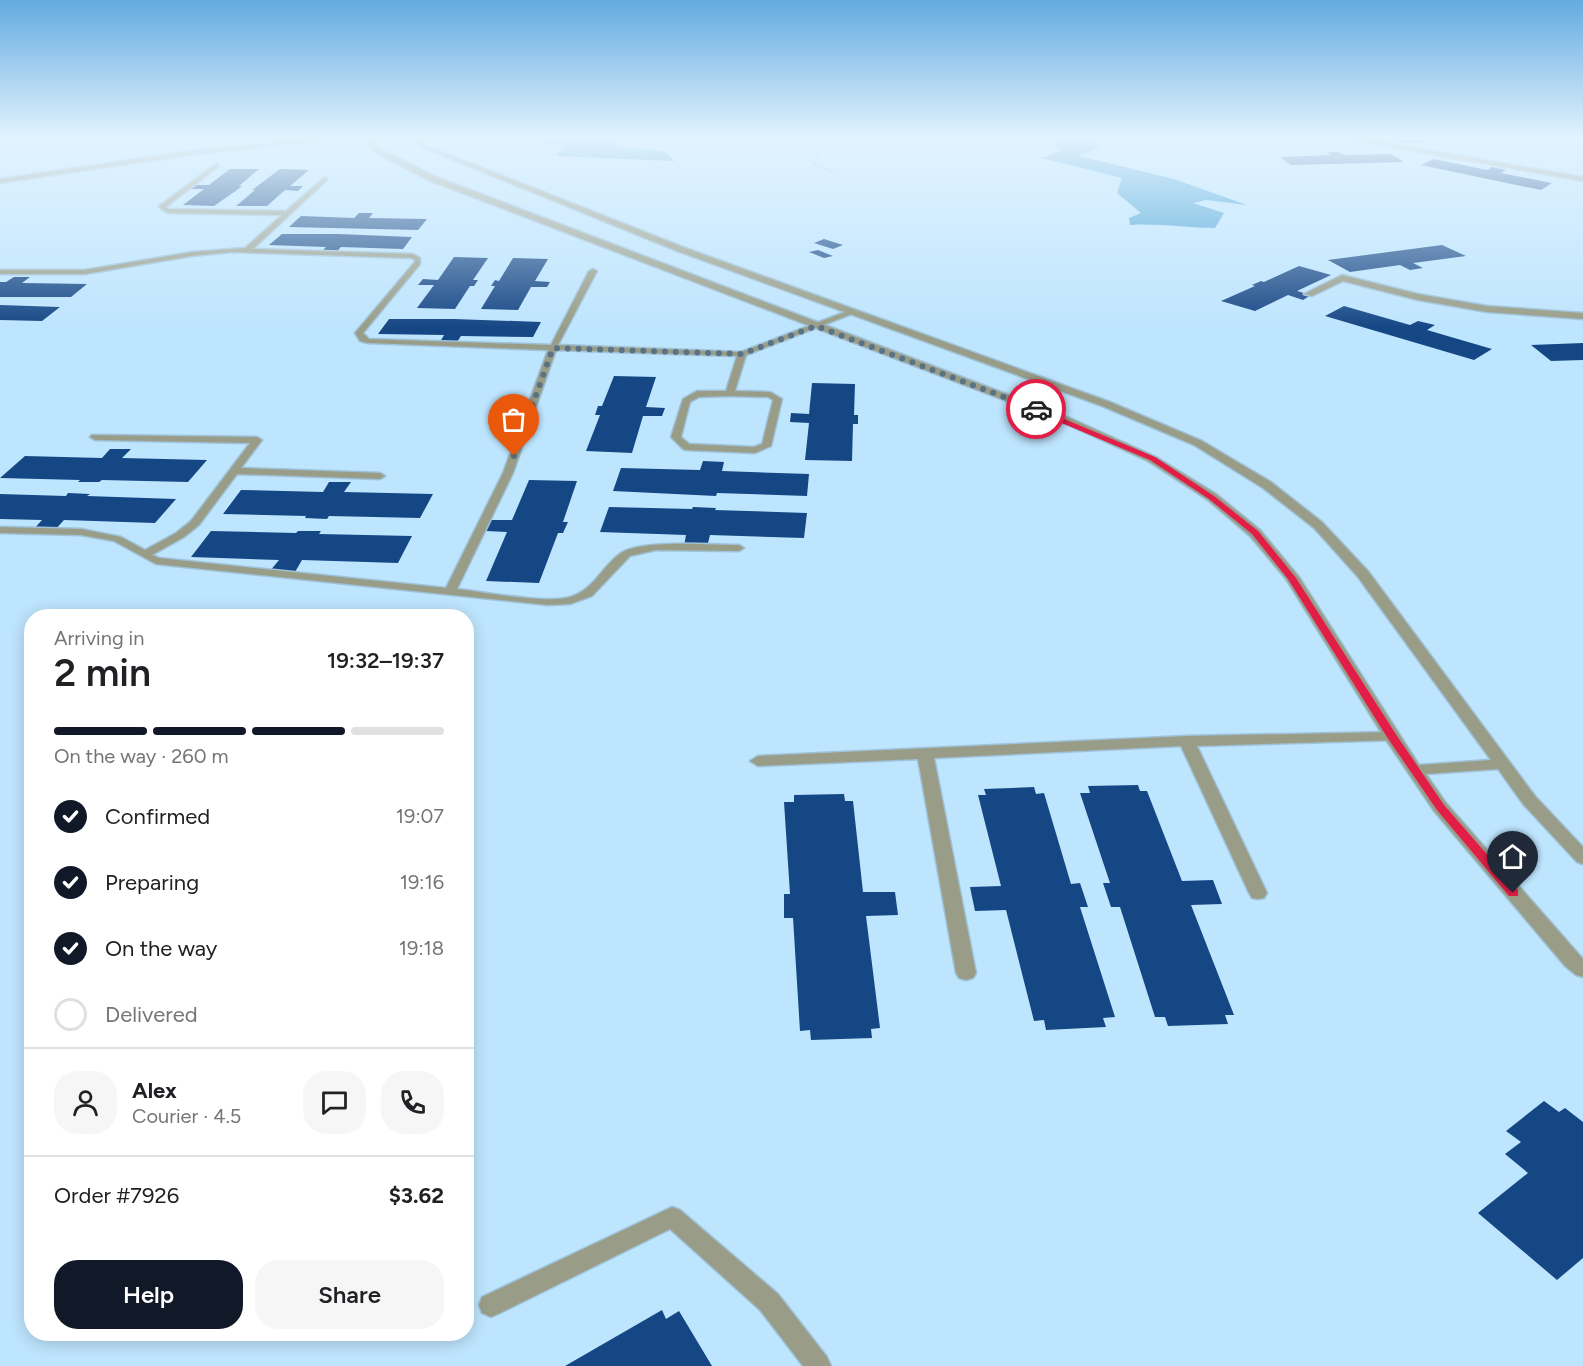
<!DOCTYPE html>
<meta charset="utf-8">
<style>
:root{--surface:#fff;--page:#f6f6f6;--text:#202124;--muted:#757577;--line:#e0e0e0;--accent:#111827}
body{margin:0;font-family:Figtree,sans-serif;background:var(--page);color:var(--text);height:100vh;display:flex;flex-direction:column;font-size:22px;white-space:nowrap}
*{box-sizing:border-box;margin:0}
p{font-size:20px;color:var(--muted)}
.icon{flex:none;width:33px;height:33px;fill:none;stroke:currentColor;stroke-width:2;stroke-linecap:round;stroke-linejoin:round}
.map{position:relative;flex:1;overflow:hidden}
.panel{position:absolute;left:24px;top:609px;width:450px;height:732px;display:flex;flex-direction:column;background:var(--surface);border-radius:24px;box-shadow:0 3px 15px #0003}
.panel>*{flex:none}
.pin{position:absolute;display:grid;place-items:center;width:51px;height:51px;color:#fff;margin:-62px -26px;border-radius:50% 50% 50% 0;rotate:-45deg;box-shadow:0 0 6px #0007}
.pin .icon{rotate:45deg}
.courier{position:absolute;display:grid;place-items:center;width:60px;height:60px;margin:-30px;border:4px solid #e11d48;border-radius:50%;background:#fff;color:#222;box-shadow:0 2px 8px #0007}
.summary em{font-style:normal;font-weight:600}
.summary div{display:flex;flex-direction:column-reverse}
.summary{display:flex;align-items:center;justify-content:space-between;height:102px;padding:0 30px}
h1{font-size:39px;font-weight:600;line-height:45px}
.bar{display:grid;grid-template-columns:repeat(4,1fr);gap:9px 6px;align-content:center;height:72px;padding:0 30px}
.bar i{height:8px;border-radius:4px;background:var(--line)}
.bar .current{background:var(--accent)}
.bar p{grid-column:span 4}
.line{display:flex;align-items:center;gap:15px;padding:0 30px;border-top:2px solid var(--line)}
.line div{flex:1}
.round{display:grid;place-items:center;flex:none;width:63px;height:63px;border-radius:24px;background:var(--page)}
ol{padding:0 30px;list-style:none}
li{display:flex;align-items:center;gap:18px;height:66px}
li p{margin-inline-start:auto}
li .icon{padding:6px;border-radius:50%;background:var(--accent);color:#fff;stroke-width:4}
li:last-child{color:var(--muted)}
li i{width:33px;height:33px;border:3px solid var(--line);border-radius:50%}
.primary-button{display:flex;gap:12px;margin-top:auto;padding:12px 30px}
.primary-button a{flex:1;height:69px;border-radius:24px;background:var(--accent);color:#fff;font-size:24px;font-weight:600;line-height:69px;text-align:center}
.primary-button a+a{background:var(--page);color:var(--text)}
.map>svg:first-child{display:block}
</style>
<div class="map">
<svg width="1583" height="1366" viewBox="0 0 1583 1366">
<rect width="100%" height="100%" fill="#bee5fe"/>
<!-- water -->
<g fill="#3f9dd1">
<polygon points="544,137 599,137 614,141 620,147 664,151 675,161 556,156 563,146 545,145"/>
<path d="M1048,137h46l5,11 -20,8 95,23 73,26 -41,-5 -13,3 31,10 -9,15c-29,0 -56,-5 -85,-3l-1,-7 12,-5 -24,-20 5,-15 -81,-20 20,-8z"/>
</g>
<!-- building -->
<g fill="#164785">
<polygon points="1389,137 1416,137 1426,143 1399,143"/>
<polygon points="1326,152 1339,152 1344,155 1391,154 1404,162 1291,165 1280,157 1331,155"/>
<polygon points="1434,159 1487,170 1492,167 1506,170 1501,173 1552,183 1541,190 1421,165"/>
<polygon points="230,169 259,169 239,186 242,186 237,190 214,206 183,205 204,189 191,189 196,185 209,185"/>
<polygon points="280,169 309,170 290,186 303,186 298,191 285,190 267,206 236,206 255,190 252,190"/>
<polygon points="359,213 373,213 369,218 427,219 418,230 289,227 301,216 354,218"/>
<polygon points="282,234 338,234 412,237 403,249 341,247 336,252 321,252 326,247 269,245"/>
<polygon points="824,239 843,245 833,249 814,243"/>
<polygon points="1442,245 1466,256 1413,263 1423,268 1410,270 1400,265 1350,272 1328,260"/>
<polygon points="818,250 833,256 824,258 809,252"/>
<polygon points="454,257 488,258 473,280 478,280 474,286 470,286 455,309 417,308 434,285 418,285 423,279 438,280"/>
<polygon points="513,258 548,259 535,281 550,282 547,287 531,287 518,310 481,309 495,286 491,286 495,280 499,281"/>
<polygon points="1299,266 1331,275 1297,291 1311,295 1303,300 1288,295 1255,311 1221,301 1255,286 1252,285 1261,281 1264,282"/>
<polygon points="14,277 30,277 22,283 87,284 71,297 0,297 0,282 6,282"/>
<polygon points="0,305 60,307 42,321 0,320"/>
<polygon points="1344,306 1410,325 1418,321 1435,325 1427,330 1492,349 1474,360 1325,316"/>
<polygon points="389,319 454,319 541,322 533,337 461,336 457,342 440,342 444,335 378,334"/>
<polygon points="1583,343 1583,360 1551,361 1531,345"/>
<polygon points="614,376 656,377 646,407 665,408 662,416 643,416 632,453 586,451 600,415 595,415 598,406 602,406"/>
<polygon points="812,383 855,384 854,415 858,415 858,424 853,424 852,461 805,460 809,423 790,422 791,413 809,414"/>
<polygon points="110,449 131,449 122,458 207,460 188,482 102,480 99,482 78,482 80,480 0,478 25,456 102,458"/>
<polygon points="703,461 724,462 722,471 809,474 807,496 717,493 716,496 613,491 621,468 700,470"/>
<polygon points="529,480 577,481 563,522 568,522 563,533 558,533 539,583 486,581 507,532 486,531 491,520 512,520"/>
<polygon points="329,482 351,482 344,492 433,494 420,518 329,516 327,519 305,518 306,516 223,514 241,490 323,492"/>
<polygon points="68,493 90,494 87,496 176,499 155,523 64,520 54,531 32,531 42,520 0,519 0,494 66,496"/>
<polygon points="609,507 692,509 693,507 716,508 715,510 807,513 804,538 710,535 707,547 684,546 686,535 600,532"/>
<polygon points="211,531 296,533 298,531 321,531 319,534 412,536 398,563 302,560 295,572 270,571 279,560 191,557"/>
<polygon points="1138,785 1140,791 1147,791 1182,881 1213,880 1222,904 1191,905 1234,1015 1225,1015 1228,1024 1168,1026 1165,1017 1155,1017 1120,907 1111,907 1103,883 1110,883 1080,793 1090,793 1088,786"/>
<polygon points="1034,787 1036,794 1044,793 1071,884 1080,883 1088,907 1080,907 1115,1017 1103,1018 1106,1027 1046,1030 1044,1020 1034,1021 1006,910 975,911 970,887 1001,886 978,795 986,795 984,789"/>
<polygon points="844,794 845,801 853,801 863,892 895,892 898,915 866,916 880,1028 871,1029 872,1038 811,1040 810,1030 800,1031 793,918 784,918 784,894 790,894 784,802 794,802 794,795"/>
<polygon points="1544,1101 1559,1112 1565,1108 1583,1122 1583,1258 1557,1280 1478,1213 1528,1173 1505,1154 1521,1142 1506,1131"/>
<polygon points="662,1310 666,1319 679,1311 712,1366 565,1366"/>
</g>
<g fill="none" stroke-linecap="round" stroke-linejoin="round">
<defs>
<path id="service" d="M217,163l2,3 -53,41 3,2 117,2 39,-34 2,3 -74,69 160,5 7,4v6l-57,69 6,6 182,6 38,-74 4,-2 4,2 -39,74 183,7 109,-42 7,2 -111,43 -11,36 35,1 12,7 -11,47 -16,7 -69,-3 -3,-1 -12,-12 12,-38 14,-8h29l11,-35 -181,-6 -43,123 -56,116c26,3 91,15 113,8 24,-7 32,-31 51,-44 20,-14 92,-8 118,-8l5,3 -5,3 -83,-1 -26,6 -38,40 -22,8 -22,1 -392,-41 -42,-23 -33,-6 -81,-2v-6l81,2 40,8 24,13 31,-17 15,-12 59,-78 -155,-3 -5,-3 2,-2 165,2 5,3 -21,28 139,5 5,3 -5,3 -143,-5 -38,51 -15,12 -32,18 7,3 287,30 57,-115 45,-123 -180,-7 -8,-2 -5,-8 59,-70 1,-3 -4,-2 -180,-6 -39,4 -107,18h-85v-4h85l107,-18 53,-4 37,-33 -114,-2 -7,-4 -2,-3zM730,396l38,1 5,3 -11,44 -8,3 -65,-3 -8,-7 9,-35 9,-5z"/>
<g id="minor">
<polygon points="336,137 356,137 190,155 0,183 0,179 190,151"/>
<polygon points="1341,137 1354,137 1583,177 1583,181 1344,139"/>
<polygon points="1342,275 1418,294 1487,306 1583,313 1583,319 1487,312 1418,300 1343,281 1312,296 1304,294"/>
<polygon points="1392,732 1398,734 1400,737 1398,740 1197,746 1267,893 1264,898 1258,899 1252,898 1249,893 1181,746 934,758 976,973 973,978 966,980 959,978 956,973 918,759 758,766 750,761 758,756 1187,736"/>
<polygon points="672,1207 680,1210 778,1294 827,1357 831,1366 803,1366 760,1310 670,1229 500,1313 491,1317 482,1313 479,1305 482,1297"/>
</g>
<polygon id="tertiary" points="364,137 370,137 380,148 434,176 1072,419 1156,457 1216,494 1260,530 1299,577 1419,765 1491,760 1358,577 1314,528 1263,488 1194,445 1102,406 677,251 421,147 413,137 419,137 425,145 683,247 1110,402 1202,441 1271,482 1322,522 1368,571 1535,796 1583,847 1583,864 1577,862 1523,804 1498,769 1426,774 1446,803 1583,959 1583,977 1576,975 1565,966 1434,811 1384,737 1286,579 1250,536 1208,500 1148,461 1064,423 428,180 374,152"/>
</defs>
<!-- service casing -->
<use href="#service" stroke="#9fc2d8" stroke-width="3"/>
<!-- minor casing -->
<use href="#minor" stroke="#9fc2d8" stroke-width="3"/>
<!-- tertiary casing -->
<use href="#tertiary" stroke="#9fc2d8" stroke-width="3"/>
<!-- path -->
<polyline stroke="#8eafc4" stroke-width="2" stroke-dasharray="2 1.5" stroke-linecap="butt" points="821,137 824,141 813,164 835,173"/>
<!-- service -->
<use href="#service" fill="#999d88" fill-rule="evenodd"/>
<!-- minor -->
<use href="#minor" fill="#999d88" fill-rule="evenodd"/>
<!-- tertiary -->
<use href="#tertiary" fill="#999d88" fill-rule="evenodd"/>
</g>
<!-- sky -->
<linearGradient id="sky" x2="0" y2="1"><stop stop-color="#64abdf"/><stop offset="0.42" stop-color="#e2f3ff"/><stop offset="1" stop-color="#e2f3ff" stop-opacity="0"/></linearGradient>
<rect width="1583" height="328" fill="url(#sky)"/>
<!-- route -->
<polygon fill="#e11d48" points="1033,408 1038,408 1155,457 1214,496 1258,531 1296,578 1397,736 1444,805 1518,890 1518,896 1509,896 1437,810 1387,737 1288,579 1252,534 1209,499 1150,460 1033,411"/>
<g fill="none" stroke-linecap="round" stroke-linejoin="round">
<!-- done -->
<polyline stroke="#597384" stroke-width="6" stroke-dasharray="0 10.8" points="514,456 553,348 742,354 816,326 1036,409"/>
</g>
</svg>
<div class="pin" style="left:514px;top:456px;background:#ea580c"><svg class="icon" aria-label="bag" viewBox="0 0 24 24"><path d="M5 8h14l-1 12H6zM9 8a3 3 0 0 1 6 0"/></svg></div>
<div class="pin" style="left:1513px;top:893px;background:#1f2937"><svg class="icon" aria-label="home" viewBox="0 0 24 24"><path d="M3 11l9-7 9 7M6 9v11h12V9"/></svg></div>
<div class="courier" style="left:1036px;top:409px"><svg class="icon" aria-label="car" viewBox="0 0 24 24"><path d="M5 17H2v-5l4-1 3-4h7l3 4 3 1v5h-3M9 17h6M6 11h13"/><circle cx="7" cy="17" r="2"/><circle cx="17" cy="17" r="2"/></svg></div>
<section class="panel">
<div class="summary"><div><h1>2 min</h1><p>Arriving in</p></div><em>19:32–19:37</em></div>
<div class="bar"><i class="current"></i><i class="current"></i><i class="current"></i><i></i><p>On the way · 260 m</p></div>
<ol>
<li><svg class="icon" aria-label="check" viewBox="0 0 24 24"><path d="M5 12l5 5 9-10"/></svg>Confirmed<p>19:07</p></li>
<li><svg class="icon" aria-label="check" viewBox="0 0 24 24"><path d="M5 12l5 5 9-10"/></svg>Preparing<p>19:16</p></li>
<li><svg class="icon" aria-label="check" viewBox="0 0 24 24"><path d="M5 12l5 5 9-10"/></svg>On the way<p>19:18</p></li>
<li><i></i>Delivered</li>
</ol>
<div class="line" style="height:108px"><a class="round"><svg class="icon" aria-label="person" viewBox="0 0 24 24"><circle cx="12" cy="8" r="4"/><path d="M4 21q1-7 8-7t8 7"/></svg></a><div><b>Alex</b><p>Courier · 4.5</p></div><a class="round"><svg class="icon" aria-label="chat" viewBox="0 0 24 24"><path d="M4 5h16v11H9l-5 4z"/></svg></a><a class="round"><svg class="icon" aria-label="phone" viewBox="0 0 24 24"><path d="M5 4h4l2 5-3 2q2 4 5 5l2-3 5 2v4C11 20 4 13 5 4z"/></svg></a></div>
<div class="line" style="height:78px"><div>Order #7926</div><b>$3.62</b></div>
<div class="primary-button"><a>Help</a><a>Share</a></div>
</section>
</div>
